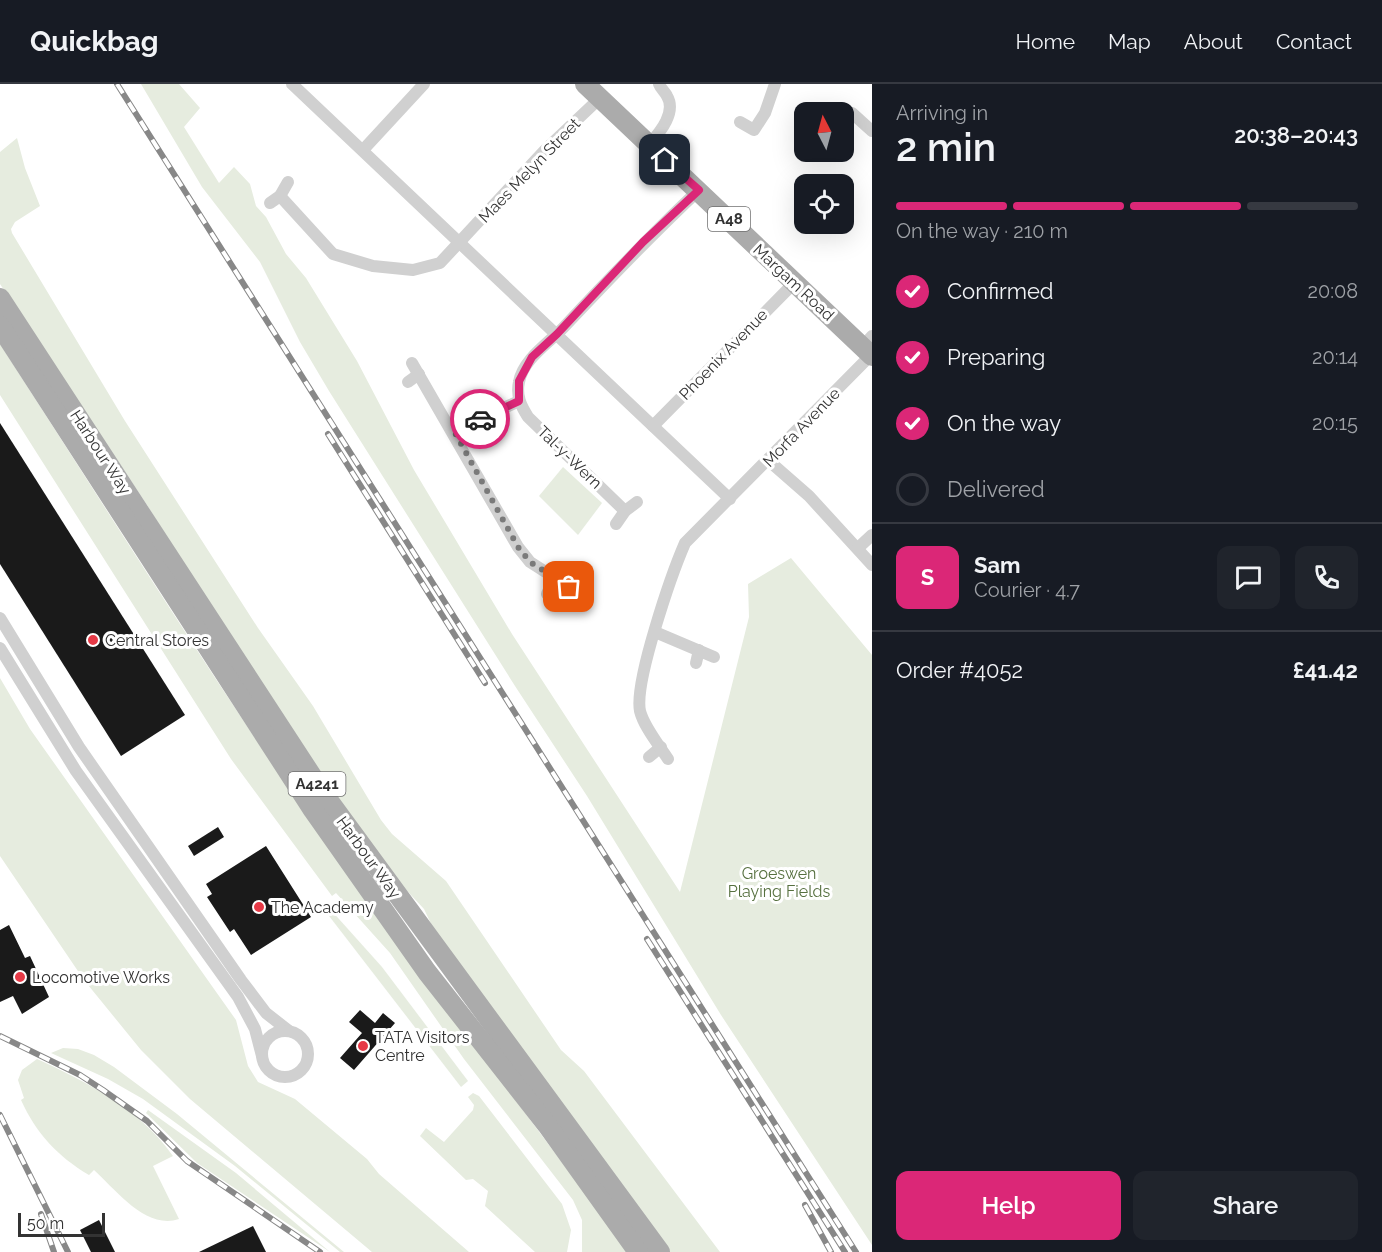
<!DOCTYPE html>
<meta charset="utf-8">
<style>
:root{--surface:#171b24;--page:#20242c;--text:#f1f3f6;--muted:#9ea1a6;--line:#363941;--accent:#db2777}
body{margin:0;font-family:Raleway,sans-serif;background:var(--page);color:var(--text);height:100vh;display:flex;flex-direction:column;font-size:22px;white-space:nowrap}
*{box-sizing:border-box;margin:0}
p{font-size:20px;color:var(--muted)}
.icon{flex:none;width:33px;height:33px;fill:none;stroke:currentColor;stroke-width:2;stroke-linecap:round;stroke-linejoin:round}
.map{position:relative;flex:1;overflow:hidden}
.panel{display:flex;flex-direction:column;background:var(--surface);width:510px}
.panel>*{flex:none}
.needle{width:39px;rotate:354deg}
.buttons{position:absolute;left:794px;top:18px;display:grid;gap:12px}
.buttons a{display:grid;place-items:center;width:60px;height:60px;border-radius:12px;background:var(--surface);box-shadow:0 6px 24px #0002;font-size:30px}
.scale{position:absolute;left:18px;bottom:15px;width:87px;box-sizing:border-box;padding-left:6px;border:3px solid #333;border-top:0;font-size:16px;line-height:21px;white-space:nowrap;color:#333;-webkit-text-stroke:4px #fff;paint-order:stroke}
.pin{position:absolute;display:grid;place-items:center;width:51px;height:51px;color:#fff;margin:-26px;border-radius:12px;box-shadow:0 3px 9px #0006}
.courier{position:absolute;display:grid;place-items:center;width:60px;height:60px;margin:-30px;border:4px solid #db2777;border-radius:50%;background:#fff;color:#222;box-shadow:0 2px 8px #0007}
.summary em{font-style:normal;font-weight:600}
.summary div{display:flex;flex-direction:column-reverse}
.summary{display:flex;align-items:center;justify-content:space-between;height:102px;padding:0 24px}
h1{font-size:39px;font-weight:600;line-height:45px}
.bar{display:grid;grid-template-columns:repeat(4,1fr);gap:9px 6px;align-content:center;height:72px;padding:0 24px}
.bar i{height:8px;border-radius:4px;background:var(--line)}
.bar .selected{background:var(--accent)}
.bar p{grid-column:span 4}
.line{display:flex;align-items:center;gap:15px;padding:0 24px;border-top:2px solid var(--line)}
.line div{flex:1}
.round{display:grid;place-items:center;flex:none;width:63px;height:63px;border-radius:12px;background:var(--page)}
ol{padding:0 24px;list-style:none}
li{display:flex;align-items:center;gap:18px;height:66px}
li p{margin-inline-start:auto}
li .icon{padding:6px;border-radius:50%;background:var(--accent);color:#fff;stroke-width:4}
li:last-child{color:var(--muted)}
li i{width:33px;height:33px;border:3px solid var(--line);border-radius:50%}
.primary-button{display:flex;gap:12px;margin-top:auto;padding:12px 24px}
.primary-button a{flex:1;height:69px;border-radius:12px;background:var(--accent);color:#fff;font-size:24px;font-weight:600;line-height:69px;text-align:center}
.primary-button a+a{background:var(--page);color:var(--text)}
header{display:flex;align-items:center;gap:36px;box-sizing:border-box;height:84px;padding:0 30px;background:var(--surface);border-bottom:2px solid var(--line)}
header strong{font-size:28px}
nav{display:flex;gap:33px;margin-inline-start:auto;font-size:21px}
main{display:flex;flex:1;min-height:0}
.map>svg:first-child{display:block}
</style>
<header>
<strong>Quickbag</strong>
<nav><a>Home</a><a>Map</a><a>About</a><a>Contact</a></nav>
</header>
<main>
<div class="map">
<svg width="872" height="1168" viewBox="0 0 872 1168">
<rect width="100%" height="100%" fill="#fff"/>
<!-- green -->
<g fill="#e6ecdf">
<polygon points="141,0 179,0 200,24 184,43 219,99 234,83 250,100 256,122 266,133 286,170 306,194 357,277 414,386 512,550 680,808 749,533 748,500 791,474 872,571 872,1161 721,931 587,712 515,602 329,307 300,258 260,178 202,103"/>
<polygon points="17,54 25,84 40,122 15,138 11,145 12,149 125,337 258,544 313,622 381,736 392,750 446,797 561,966 584,987 720,1168 669,1168 435,848 424,825 382,780 223,543 147,421 0,200 0,68"/>
<path d="M0,260c107,166 212,334 325,497 96,140 204,272 302,411h-45v-32l-9,-20 -109,-141 -74,-106 -54,-60 -4,3 -101,-137 -231,-364z"/>
<polygon points="563,383 602,419 578,451 539,412"/>
<polygon points="0,594 30,645 236,936 248,982 258,998 295,1015 367,1075 379,1090 469,1168 372,1168 190,1015 141,966 84,896 0,772"/>
<polygon points="330,825 382,883 468,997 461,1003 326,828"/>
<polygon points="63,964 78,965 94,971 114,983 177,1030 344,1168 340,1168 235,1082 143,1015 108,995 51,969"/>
<path d="M37,975c50,23 103,50 136,97l-20,10 26,53c-33,11 -63,-29 -85,-49l-5,5c-32,-19 -53,-42 -68,-75l3,-2 -6,-18 4,-10z"/>
<polygon points="473,1009 479,1012 562,1120 571,1146 567,1168 535,1168 485,1122 488,1107 473,1095 466,1096 420,1052 426,1044 444,1058 473,1026 474,1021 468,1013"/>
<polygon points="148,1026 236,1089 330,1168 197,1079 146,1029"/>
</g>
<!-- building -->
<g fill="#1a1a1a">
<polygon points="0,339 185,631 121,672 0,480"/>
<polygon points="218,743 224,753 194,772 188,762"/>
<polygon points="266,762 311,833 251,871 234,845 230,848 207,813 212,810 206,800"/>
<polygon points="9,841 25,874 30,872 49,913 22,930 13,912 0,918 0,846"/>
<polygon points="360,926 375,939 383,929 395,939 354,986 340,974 362,949 349,938"/>
<polygon points="99,1136 115,1168 91,1168 80,1146"/>
<polygon points="253,1142 266,1168 199,1168"/>
</g>
<g fill="none" stroke-linecap="round" stroke-linejoin="round">
<!-- street -->
<g stroke="#d0d0d0" stroke-width="12">
<polyline points="292,0 730,415"/>
<polyline points="852,29 872,47"/>
<polyline points="740,38 754,46 765,29 775,0"/>
<path d="M649,61c10,-12 28,-32 18,-49 -2,-4 -6,-7 -8,-12"/>
<polyline points="363,66 424,0"/>
<polyline points="280,112 333,170 373,182 413,186 440,179 545,66 600,14"/>
<polyline points="270,119 280,112 288,98"/>
<polyline points="863,262 872,252"/>
<polyline points="412,279 518,463 530,478 569,503"/>
<polyline points="408,298 419,290"/>
<polyline points="653,342 794,199"/>
<polyline points="454,347 519,317"/>
<polyline points="769,377 809,412 872,481"/>
<path d="M625,427l-97,-94c-7,-11 -12,-21 -9,-35 4,-23 30,-39 45,-55 44,-47 88,-93 135,-137"/>
<polyline points="616,440 625,427 637,418"/>
<polyline points="858,464 872,451"/>
<polyline points="547,510 554,495"/>
<polyline points="0,534 79,663 241,896 266,929 289,947"/>
<polyline points="655,548 714,573"/>
<polyline points="0,564 76,687 238,913 255,945 262,972"/>
<polyline points="696,579 699,566"/>
<polyline points="649,673 661,663"/>
<path d="M668,675c-9,-14 -24,-32 -28,-48 -6,-29 32,-138 45,-168l186,-188"/>
<circle cx="285" cy="970" r="23"/>
</g>
<!-- primary -->
<g stroke="#ababab" stroke-width="20">
<polyline points="585,0 872,272"/>
<polyline points="0,214 323,709 660,1168"/>
<polyline points="0,242 313,726 427,888 547,1041 638,1168"/>
</g>
<defs>
<g id="rail">
<polyline points="117,0 856,1168"/>
<polyline points="328,350 485,599"/>
<polyline points="647,855 845,1168"/>
<polyline points="0,952 80,991 103,1006 147,1037 187,1077 320,1168"/>
<polyline points="0,1031 68,1168"/>
<polyline points="805,1121 831,1168"/>
<polyline points="41,1130 54,1168"/>
</g>
</defs>
<!-- rail casing -->
<use href="#rail" stroke="#888" stroke-width="6"/>
<!-- rail -->
<use href="#rail" stroke="#fff" stroke-width="4" stroke-dasharray="11" stroke-linecap="butt"/>
</g>
<g fill="none" stroke-linecap="round" stroke-linejoin="round">
<!-- done -->
<polyline stroke="#7a7a7a" stroke-width="6" stroke-dasharray="0 10.8" points="480,335 454,347 518,463 530,478 569,503"/>
<!-- route -->
<polyline stroke="#db2777" stroke-width="8" points="480,335 519,317 519,297 532,273 557,250 643,158 699,106 665,76"/>
</g>
<!-- markers -->
<g fill="#e63946" stroke="#fff" stroke-width="2">
<circle cx="93" cy="556" r="6"/>
<circle cx="259" cy="823" r="6"/>
<circle cx="20" cy="893" r="6"/>
<circle cx="363" cy="962" r="6"/>
</g>
<g text-anchor="middle" stroke-width="6" stroke-linejoin="round" paint-order="stroke">
<!-- shield labels -->
<g fill="#fff" stroke="#707070" stroke-width="1.5">
<rect x="708" y="123" width="42" height="24" rx="4.5"/>
<rect x="288.5" y="688" width="57" height="24" rx="4.5"/>
</g>
<g font-size="15" font-weight="bold" fill="#333">
<text x="729" y="140">A48</text>
<text x="317" y="705">A4241</text>
</g>
<!-- street labels -->
<g font-size="16" fill="#333" stroke="#fff">
<text transform="translate(529 86) rotate(-46)" y="6">Maes Melyn Street</text>
<text transform="translate(794 198) rotate(43)" y="6">Margam Road</text>
<text transform="translate(723 270) rotate(-46)" y="6">Phoenix Avenue</text>
<text transform="translate(801 343) rotate(-46)" y="6">Morfa Avenue</text>
<text transform="translate(101 368) rotate(57)" y="6">Harbour Way</text>
<text transform="translate(570 373) rotate(44)" y="6">Tal-y-Wern</text>
<text transform="translate(369 773) rotate(54)" y="6">Harbour Way</text>
</g>
<!-- poi labels -->
<g font-size="16" fill="#333" stroke="#fff" text-anchor="start">
<text x="105" y="562">Central Stores</text>
<text x="271" y="829">The Academy</text>
<text x="32" y="899">Locomotive Works</text>
<text x="375" y="959">TATA Visitors<tspan x="375" dy="18">Centre</tspan></text>
</g>
<!-- park labels -->
<g font-size="16" fill="#56703f" stroke="#fff">
<text x="779" y="795">Groeswen<tspan x="779" dy="18">Playing Fields</tspan></text>
</g>
</g>
</svg>
<div class="buttons">
<a><svg class="needle" viewBox="-14 -14 28 28"><path d="M0-13l5 13h-10z" fill="#e53935"/><path d="M0 13l5-13h-10z" fill="#9ea1a6"/></svg></a>
<a><svg class="icon" aria-label="locate" viewBox="0 0 24 24"><circle cx="12" cy="12" r="6"/><path d="M12 2v4M12 18v4M2 12h4M18 12h4"/></svg></a>
</div>
<div class="scale">50 m</div>
<div class="pin" style="left:569px;top:503px;background:#ea580c"><svg class="icon" aria-label="bag" viewBox="0 0 24 24"><path d="M5 8h14l-1 12H6zM9 8a3 3 0 0 1 6 0"/></svg></div>
<div class="pin" style="left:665px;top:76px;background:#1f2937"><svg class="icon" aria-label="home" viewBox="0 0 24 24"><path d="M3 11l9-7 9 7M6 9v11h12V9"/></svg></div>
<div class="courier" style="left:480px;top:335px"><svg class="icon" aria-label="car" viewBox="0 0 24 24"><path d="M5 17H2v-5l4-1 3-4h7l3 4 3 1v5h-3M9 17h6M6 11h13"/><circle cx="7" cy="17" r="2"/><circle cx="17" cy="17" r="2"/></svg></div>
</div>
<section class="panel">
<div class="summary"><div><h1>2 min</h1><p>Arriving in</p></div><em>20:38–20:43</em></div>
<div class="bar"><i class="selected"></i><i class="selected"></i><i class="selected"></i><i></i><p>On the way · 210 m</p></div>
<ol>
<li><svg class="icon" aria-label="check" viewBox="0 0 24 24"><path d="M5 12l5 5 9-10"/></svg>Confirmed<p>20:08</p></li>
<li><svg class="icon" aria-label="check" viewBox="0 0 24 24"><path d="M5 12l5 5 9-10"/></svg>Preparing<p>20:14</p></li>
<li><svg class="icon" aria-label="check" viewBox="0 0 24 24"><path d="M5 12l5 5 9-10"/></svg>On the way<p>20:15</p></li>
<li><i></i>Delivered</li>
</ol>
<div class="line" style="height:108px"><b class="round" style="background:var(--accent);color:#fff">S</b><div><b>Sam</b><p>Courier · 4.7</p></div><a class="round"><svg class="icon" aria-label="chat" viewBox="0 0 24 24"><path d="M4 5h16v11H9l-5 4z"/></svg></a><a class="round"><svg class="icon" aria-label="phone" viewBox="0 0 24 24"><path d="M5 4h4l2 5-3 2q2 4 5 5l2-3 5 2v4C11 20 4 13 5 4z"/></svg></a></div>
<div class="line" style="height:78px"><div>Order #4052</div><b>£41.42</b></div>
<div class="primary-button"><a>Help</a><a>Share</a></div>
</section>
</main>
